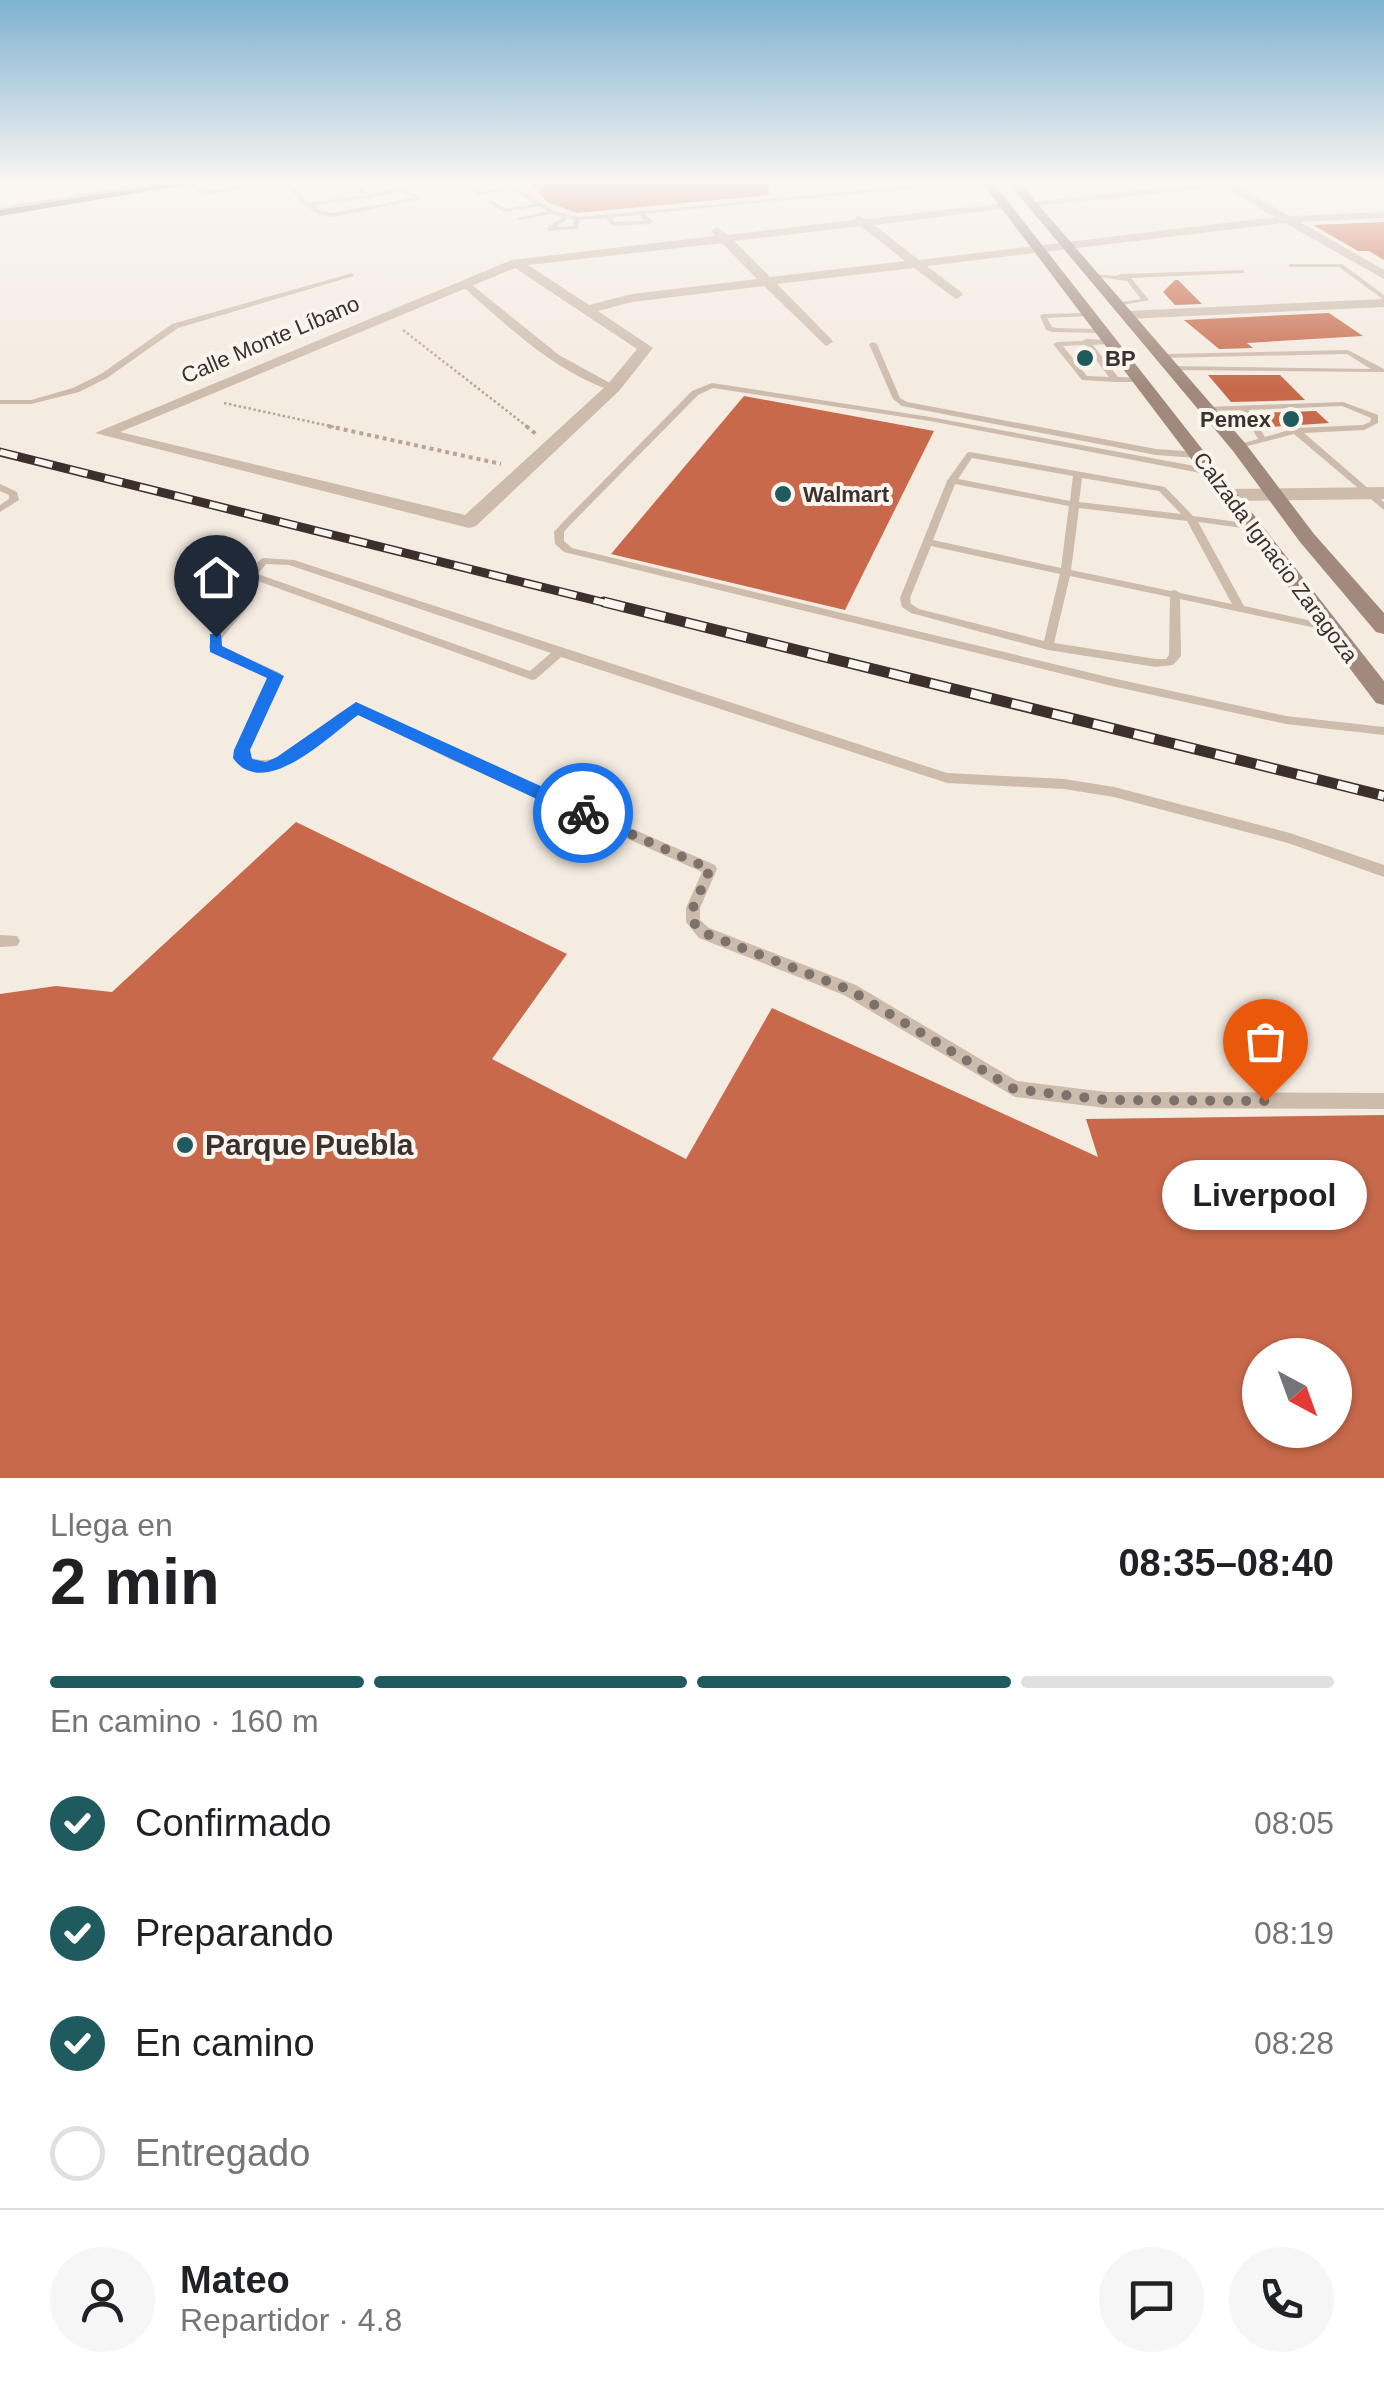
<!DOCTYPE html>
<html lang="es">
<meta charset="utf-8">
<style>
:root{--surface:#fff;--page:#f6f6f6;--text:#202124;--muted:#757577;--line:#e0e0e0;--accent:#1f5a5e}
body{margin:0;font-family:Arial,sans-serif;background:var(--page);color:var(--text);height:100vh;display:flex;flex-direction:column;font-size:38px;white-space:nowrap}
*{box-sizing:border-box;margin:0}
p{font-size:32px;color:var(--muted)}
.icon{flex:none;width:55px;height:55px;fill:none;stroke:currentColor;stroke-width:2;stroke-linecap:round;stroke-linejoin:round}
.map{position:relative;height:1478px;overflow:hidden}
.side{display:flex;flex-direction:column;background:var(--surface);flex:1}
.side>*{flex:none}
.needle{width:65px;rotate:139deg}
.controls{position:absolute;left:1242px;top:1338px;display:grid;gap:20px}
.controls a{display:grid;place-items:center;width:110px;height:110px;border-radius:50%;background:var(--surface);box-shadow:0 2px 8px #0004;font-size:50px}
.pin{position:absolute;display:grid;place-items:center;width:85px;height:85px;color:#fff;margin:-102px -42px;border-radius:50% 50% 50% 0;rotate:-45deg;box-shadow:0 0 10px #0007}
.pin .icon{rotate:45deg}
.courier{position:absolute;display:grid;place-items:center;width:100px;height:100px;margin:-50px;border:8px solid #1a73e8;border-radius:50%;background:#fff;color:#222;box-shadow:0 2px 12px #0007}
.bubble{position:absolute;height:70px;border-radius:35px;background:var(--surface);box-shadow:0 2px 8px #0004;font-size:32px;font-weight:800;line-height:70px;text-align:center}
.head em{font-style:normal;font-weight:800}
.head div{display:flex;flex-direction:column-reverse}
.head{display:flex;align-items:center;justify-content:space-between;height:170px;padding:0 50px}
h1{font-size:65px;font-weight:800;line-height:75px}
.bar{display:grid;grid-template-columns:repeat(4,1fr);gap:15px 10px;align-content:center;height:120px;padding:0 50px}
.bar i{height:12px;border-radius:8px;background:var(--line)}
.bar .selected{background:var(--accent)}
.bar p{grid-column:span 4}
.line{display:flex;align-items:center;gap:25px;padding:0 50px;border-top:2px solid var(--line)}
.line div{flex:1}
.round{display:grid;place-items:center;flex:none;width:105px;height:105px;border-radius:52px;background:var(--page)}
ol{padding:0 50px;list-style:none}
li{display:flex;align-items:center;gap:30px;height:110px}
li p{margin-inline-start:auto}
li .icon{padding:10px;border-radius:50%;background:var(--accent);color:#fff;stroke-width:4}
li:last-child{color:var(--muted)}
li i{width:55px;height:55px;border:5px solid var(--line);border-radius:50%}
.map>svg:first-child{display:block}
</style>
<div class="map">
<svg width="1384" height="1478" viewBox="0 0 1384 1478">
<rect width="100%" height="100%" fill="#f4ebe1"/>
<!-- building -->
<g fill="#c8694b" fill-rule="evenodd">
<polygon points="528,180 768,180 769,195 577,213 547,202"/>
<polygon points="1384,222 1384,260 1369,251 1358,251 1313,225"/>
<polygon points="1175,280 1178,280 1202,304 1175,305 1163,292"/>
<polygon points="1329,313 1363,336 1247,343 1253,348 1219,349 1184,320"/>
<polygon points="1208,375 1280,375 1305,400 1231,402"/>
<polygon points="744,396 934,431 845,610 611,554"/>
<polygon points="1316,411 1329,423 1270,427 1255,413"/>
<path d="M296,822l271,132 -75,105 194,100 86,-151 326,149 -12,-38 298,-4v363h-1384v-484l56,-8 56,6zM1260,1355h75v75h-75z"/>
</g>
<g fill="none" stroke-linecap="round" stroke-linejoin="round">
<!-- path-far1 -->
<g stroke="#b9a596" stroke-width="2.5" stroke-dasharray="2.5 2.5" stroke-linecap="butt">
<polyline points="403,330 529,428"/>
<polyline points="224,403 339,428"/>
</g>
<!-- path -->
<g stroke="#b9a596" stroke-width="4" stroke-dasharray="4 4" stroke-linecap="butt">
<polyline points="328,426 501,464"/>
<polyline points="526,426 536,434"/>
</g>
<!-- service -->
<g fill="#cdbbac" fill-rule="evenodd">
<polygon points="169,180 183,180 0,211 0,207"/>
<path d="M282,180h5l22,23 54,-8 -16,-15h5l16,14 31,-5 -11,-9h6l27,19 -88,18c-23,-2 -36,-20 -51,-37zM403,192l10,6 -80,15 -11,-1 -9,-6 53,-8 4,2 2,-3z"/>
<path d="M464,180h5l12,12 29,-4 -11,-8h6l49,31 23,6 399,-37 12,1 -343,33 8,8 -3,2 -38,2 -6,-8 -26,2 -2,9 -29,2 -2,-3 16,-11 -11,-3 -34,6v-2l29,-7 -8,-5 -36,6 -14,-9v-2h4l13,8 29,-5 -22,-14 -35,5zM640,215l5,6 -31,1 -2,-5zM568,218l6,2 -1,6 -17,1z"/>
<polygon points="189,182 207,191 249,185 252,187 206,195 187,185"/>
<polygon points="1290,264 1342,264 1384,295 1384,300 1339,267 1288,267"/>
<polygon points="1243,270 1245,273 1131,278 1149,300 1118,306 1116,305 1116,303 1141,299 1127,281 1090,276 1093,274 1117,276 1120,274"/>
<polygon points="352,273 354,276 178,328 107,378 79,392 31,404 0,404 0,400 31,400 73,388 101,374 172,324"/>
<polygon points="1090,313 1090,315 1088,316 1047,318 1052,327 1056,328 1100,329 1103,329 1103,333 1053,332 1046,330 1040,316 1043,314"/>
<path d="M1086,339l26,1 1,2 -4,2 -16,1 25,32 22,1 4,2 -1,2h-27l-34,-2 -29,-36 4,-2 25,-1zM1085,345l24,32 -22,-1 -24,-30z"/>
<polygon points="873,342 877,344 900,398 907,402 1156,449 1198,452 1202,455 1198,458 1156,455 902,406 893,399 869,344"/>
<polygon points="1348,350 1384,369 1384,372 1172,370 1168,368 1172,366 1371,369 1347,354 1162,358 1158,356 1162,354"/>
<polygon points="712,383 930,417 1211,469 1216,472 1211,475 930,421 713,388 698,395 569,526 564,532 564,541 572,548 1112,678 1286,716 1384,727 1384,735 1286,724 1112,686 564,552 555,544 554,532 563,522 692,391"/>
<path d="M1343,402l35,13v8l-14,7 -60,3 80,69v8l-90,-76 -58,15v-4l22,-6 -17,-29 -34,1 -4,-2 4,-2zM1342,406l29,12 -1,4 -7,3 -67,3 -31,9 -16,-27z"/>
<path d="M970,452l195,35 28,29 60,8 2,2 -5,3 -52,-7 46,84 86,19 6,3 -6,3 -150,-32 1,57 -8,9 -17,2 -108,-17 -137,-37 -9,-6 -2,-9 47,-117 20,-28zM972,458l101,18 -3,25 -112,-22zM1082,478l77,13 22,23 -102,-12zM955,484l114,22 -8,62 -128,-28zM1079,508l108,13 45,83 -52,-11 -5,-3 -4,1 -100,-21zM931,546l129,28 -16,67 -125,-32 -8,-5 -1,-6zM1070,576l100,21 -1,58 -3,4h-10l-102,-16z"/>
<polygon points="0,484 17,492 19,500 0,512 0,505 9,499 9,495 0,491"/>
<path d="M263,558l31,2 653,213 117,6 50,8 176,46 94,32v12l-96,-34 -174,-46 -50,-8 -117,-6 -386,-126 -25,22 -4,1 -277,-100 -9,29 -24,29 -1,8 59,27 2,3 -34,74v6c40,22 83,-52 112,-51l104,50 251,110 2,4 -17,39v12l9,8 147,57 161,96 89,11 278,1v16l-278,-1 -91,-11 -171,-102 -145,-57 -13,-16v-14l16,-36 -248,-111 -97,-47c-25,19 -76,68 -110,53 -10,-4 -13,-7 -11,-17l33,-72 -58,-27 -2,-3c2,-19 19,-25 27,-41 11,-21 3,-33 27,-49zM266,564l23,1 262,88 -21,18 -272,-97z"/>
<polygon points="0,935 17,936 20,941 17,946 0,947"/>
</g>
<!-- pedestrian -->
<path fill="#cdbbac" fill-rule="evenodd" d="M461,281h6l92,74 60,33 -6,3c-58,-19 -107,-66 -152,-106z"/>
<!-- minor -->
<g fill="#cdbbac" fill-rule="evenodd">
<path d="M1227,180l62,36 95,-4v6l-84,4 84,48v9l-99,-56 -358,43 34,26 2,3 -7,4 -42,-31 -137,16 54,55 2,3 -7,4 -62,-60 -132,16 -34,9 55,37 -34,43 -143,135 -7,2 -374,-95 417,-173 203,-24 -4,-5 6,-4 10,8 127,-15 4,-5 8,4 138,-16 4,5 -134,17 45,35 356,-43 -51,-30 -191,19 -5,-3zM861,226l44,35 -135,16 -36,-36zM722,243l35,36 -125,15 -43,11 -61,-40zM515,268l122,81 -30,36 -142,130 -345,-83z"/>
<polygon points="1374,180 1384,180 1384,185"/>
<polygon points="1384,299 1384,307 1127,319 1120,315 1127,311"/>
<polygon points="1384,487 1384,499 1228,501 1219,495 1228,489"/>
</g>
<!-- secondary -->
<g fill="#a18a7d" fill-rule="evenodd">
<polygon points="980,180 991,180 1384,681 1384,705 1376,703"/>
<polygon points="1006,180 1017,180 1245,443 1314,534 1384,613 1384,634 1376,632 1300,542 1233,451"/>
</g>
<!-- primary -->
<polygon fill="#7d675c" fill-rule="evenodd" points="188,180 215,180 0,216 0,210"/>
<defs>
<polyline id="rail-far1" points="0,452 614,605"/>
<polyline id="rail" points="604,602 1384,796"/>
</defs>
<!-- rail-far1 casing -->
<use href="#rail-far1" stroke="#3b302b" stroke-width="9"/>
<!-- rail casing -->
<use href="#rail" stroke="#3b302b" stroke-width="11"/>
<!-- rail-far1 -->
<use href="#rail-far1" stroke="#fbf5ee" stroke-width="6" stroke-dasharray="18" stroke-linecap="butt"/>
<!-- rail -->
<use href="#rail" stroke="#fbf5ee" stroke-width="8" stroke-dasharray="21" stroke-linecap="butt"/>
</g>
<!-- sky -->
<linearGradient id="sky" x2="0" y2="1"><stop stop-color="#7eb2d2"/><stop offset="0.47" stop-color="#faf6f2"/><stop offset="1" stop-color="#faf6f2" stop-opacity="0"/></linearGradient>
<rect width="1384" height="387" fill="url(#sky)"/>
<!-- route -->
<path fill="#1a73e8" d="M210,634h11l1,12 62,30 -34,74 2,9 14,3 11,-5 79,-55 233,106 3,5 -9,7 -6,-2 -219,-103c-28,20 -94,87 -125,43l1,-8 33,-72 -57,-26z"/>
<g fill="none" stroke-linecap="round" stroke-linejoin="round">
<!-- done -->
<polyline stroke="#7c716b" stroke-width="10" stroke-dasharray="0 18" points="583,813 710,869 693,908 693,922 704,933 850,990 1014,1089 1106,1100 1265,1101"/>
</g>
<!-- markers -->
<g fill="#1f5a5e" stroke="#fbf5ee" stroke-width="4">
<circle cx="1085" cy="358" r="10"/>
<circle cx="1291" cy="419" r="10"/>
<circle cx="783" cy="494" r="10"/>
<circle cx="185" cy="1145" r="10"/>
</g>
<g text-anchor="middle" stroke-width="8" stroke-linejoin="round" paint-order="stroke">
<!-- far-street labels -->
<g font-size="22" fill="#3b302b" stroke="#fbf5ee">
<text transform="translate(270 339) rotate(-23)" y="8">Calle Monte Líbano</text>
<text transform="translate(1276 557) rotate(53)" y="8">Calzada Ignacio Zaragoza</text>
</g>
<!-- far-poi labels -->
<g font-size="22" font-weight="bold" fill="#3b302b" stroke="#fbf5ee" text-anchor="start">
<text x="1105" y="366">BP</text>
<text x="1271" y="427" text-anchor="end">Pemex</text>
<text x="803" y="502">Walmart</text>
</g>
<!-- near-poi labels -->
<g font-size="30" font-weight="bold" fill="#3b302b" stroke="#fbf5ee" text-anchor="start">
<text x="205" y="1155">Parque Puebla</text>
</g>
</g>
</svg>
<div class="controls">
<a><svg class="needle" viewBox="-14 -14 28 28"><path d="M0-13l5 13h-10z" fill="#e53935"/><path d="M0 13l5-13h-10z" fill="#757577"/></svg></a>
</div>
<div class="pin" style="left:1265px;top:1101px;background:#ea580c"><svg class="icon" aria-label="bag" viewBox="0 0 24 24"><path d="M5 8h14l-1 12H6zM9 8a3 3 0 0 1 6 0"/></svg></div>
<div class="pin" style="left:216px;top:637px;background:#1f2937"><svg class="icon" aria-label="home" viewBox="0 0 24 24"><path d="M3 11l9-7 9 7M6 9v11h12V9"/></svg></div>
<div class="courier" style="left:583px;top:813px"><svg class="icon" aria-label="bike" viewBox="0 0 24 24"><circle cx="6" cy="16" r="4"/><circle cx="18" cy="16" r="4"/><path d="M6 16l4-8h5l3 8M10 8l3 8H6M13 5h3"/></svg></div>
<div class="bubble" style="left:1162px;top:1160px;width:205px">Liverpool</div>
</div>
<section class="side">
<div class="head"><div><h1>2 min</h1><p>Llega en</p></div><em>08:35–08:40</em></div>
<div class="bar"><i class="selected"></i><i class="selected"></i><i class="selected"></i><i></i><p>En camino · 160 m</p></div>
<ol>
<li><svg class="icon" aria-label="check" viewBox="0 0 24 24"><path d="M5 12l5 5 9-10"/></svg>Confirmado<p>08:05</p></li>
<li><svg class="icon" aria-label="check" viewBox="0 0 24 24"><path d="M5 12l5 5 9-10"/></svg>Preparando<p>08:19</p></li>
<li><svg class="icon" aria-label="check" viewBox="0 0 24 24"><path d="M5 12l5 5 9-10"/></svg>En camino<p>08:28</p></li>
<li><i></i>Entregado</li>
</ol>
<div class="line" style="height:180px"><a class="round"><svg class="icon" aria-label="person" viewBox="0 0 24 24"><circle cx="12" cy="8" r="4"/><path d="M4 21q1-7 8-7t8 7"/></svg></a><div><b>Mateo</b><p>Repartidor · 4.8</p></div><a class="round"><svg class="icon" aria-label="chat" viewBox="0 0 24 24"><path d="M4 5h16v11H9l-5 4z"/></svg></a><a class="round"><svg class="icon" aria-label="phone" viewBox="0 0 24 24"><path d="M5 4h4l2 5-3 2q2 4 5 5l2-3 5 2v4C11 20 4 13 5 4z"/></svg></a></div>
</section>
